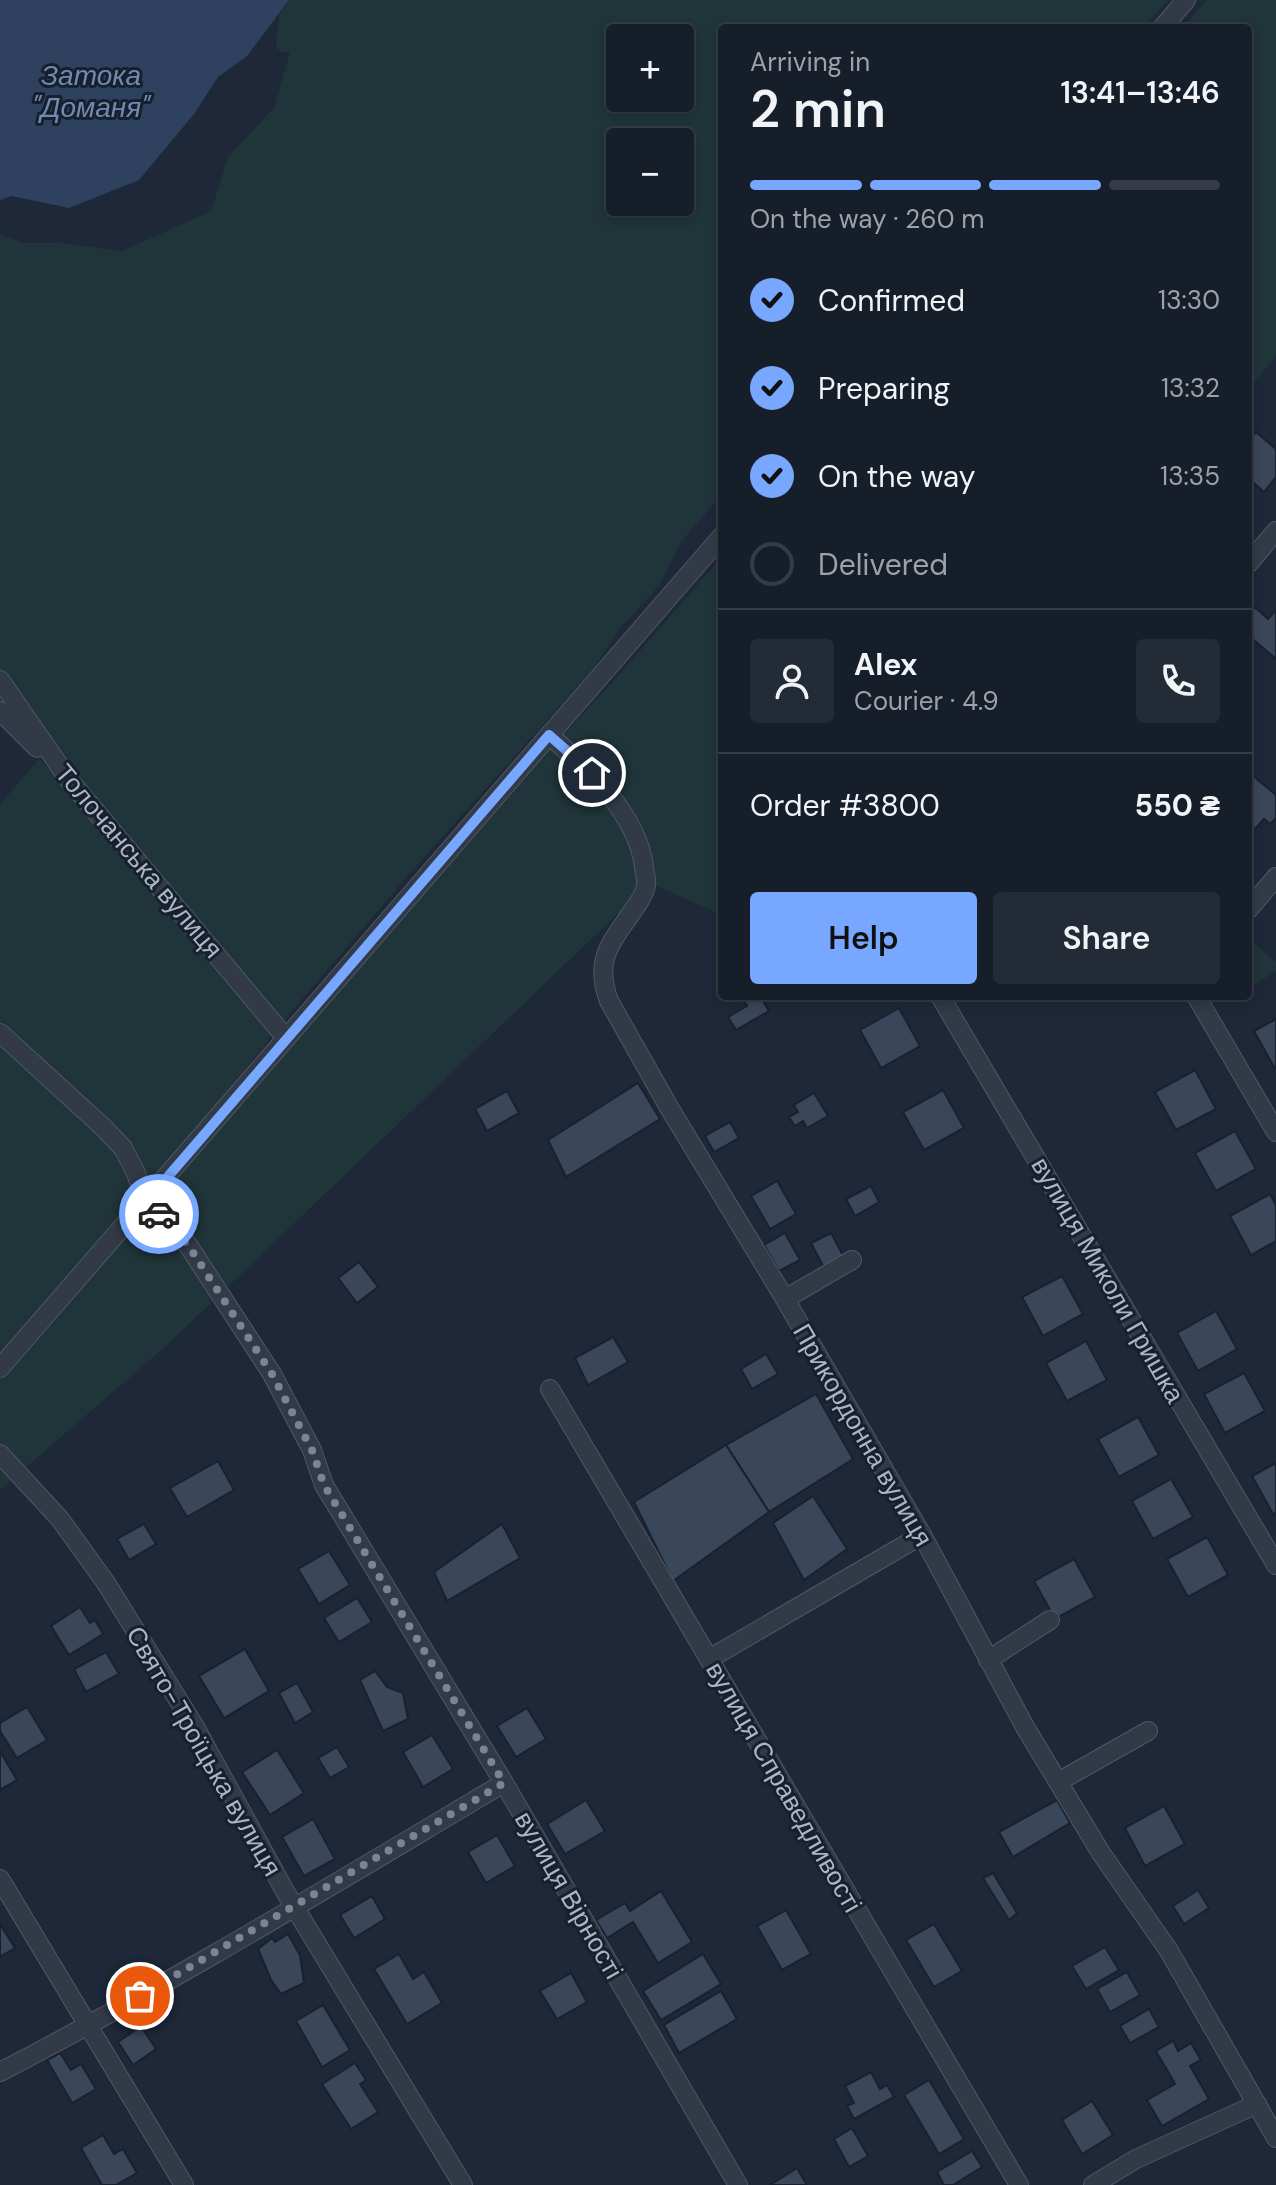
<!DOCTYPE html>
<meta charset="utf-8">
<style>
:root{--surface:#161e2a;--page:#232b36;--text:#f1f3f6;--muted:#9ea2a8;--line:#353c47;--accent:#77a7ff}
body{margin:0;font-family:"DM Sans",sans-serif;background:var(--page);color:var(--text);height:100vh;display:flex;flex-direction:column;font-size:30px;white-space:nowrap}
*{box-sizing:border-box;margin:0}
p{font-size:26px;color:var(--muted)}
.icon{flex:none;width:44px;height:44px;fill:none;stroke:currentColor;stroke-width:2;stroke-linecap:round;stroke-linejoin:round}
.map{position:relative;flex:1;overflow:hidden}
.details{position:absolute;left:718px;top:24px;width:534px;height:976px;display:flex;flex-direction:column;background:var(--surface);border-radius:8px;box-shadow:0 4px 12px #0003,0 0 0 2px var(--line)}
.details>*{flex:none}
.controls{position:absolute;left:606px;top:24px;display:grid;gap:16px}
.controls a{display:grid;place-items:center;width:88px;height:88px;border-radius:8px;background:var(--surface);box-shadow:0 4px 12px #0003,0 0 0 2px var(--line);font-size:40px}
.pin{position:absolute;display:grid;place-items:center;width:68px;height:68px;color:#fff;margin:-34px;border:4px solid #fff;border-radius:50%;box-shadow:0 2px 8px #0007}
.courier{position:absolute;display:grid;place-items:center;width:80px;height:80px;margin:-40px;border:6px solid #77a7ff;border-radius:50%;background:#fff;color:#222;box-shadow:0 2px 10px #0007}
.overview em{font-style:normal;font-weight:600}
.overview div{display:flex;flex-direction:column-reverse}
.overview{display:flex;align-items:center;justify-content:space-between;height:136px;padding:0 32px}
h1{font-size:52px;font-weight:600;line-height:60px}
.bar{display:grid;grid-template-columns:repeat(4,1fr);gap:12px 8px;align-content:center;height:96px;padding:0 32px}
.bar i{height:10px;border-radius:6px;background:var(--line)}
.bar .current{background:var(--accent)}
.bar p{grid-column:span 4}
.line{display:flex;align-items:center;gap:20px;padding:0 32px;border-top:2px solid var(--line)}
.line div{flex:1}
.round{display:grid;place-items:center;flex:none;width:84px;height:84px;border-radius:8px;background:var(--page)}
ol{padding:0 32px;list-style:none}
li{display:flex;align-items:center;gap:24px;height:88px}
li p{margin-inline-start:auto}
li .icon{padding:8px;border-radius:50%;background:var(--accent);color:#111;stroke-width:4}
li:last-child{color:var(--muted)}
li i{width:44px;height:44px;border:4px solid var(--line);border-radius:50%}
.primary-button{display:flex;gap:16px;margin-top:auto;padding:16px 32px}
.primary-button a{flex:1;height:92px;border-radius:8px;background:var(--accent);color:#111;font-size:32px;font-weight:600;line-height:92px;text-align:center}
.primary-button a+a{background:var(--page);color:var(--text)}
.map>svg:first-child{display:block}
</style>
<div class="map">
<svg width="1276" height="2185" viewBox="0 0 1276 2185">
<rect width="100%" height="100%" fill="#1e2838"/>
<!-- green -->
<g fill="#203539" fill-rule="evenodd">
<path d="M289,0h879l-24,28h-422v466l-41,48 -22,44 -39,42 -27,41 -182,203 -130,152 -206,-247 -67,-103 -8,-3v-436l24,8h37l61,8 89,-40 17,-54 46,-49 16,-56h-7l-7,-4 3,-33zM620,38h60v60h-60zM620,142h60v60h-60z"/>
<polygon points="1207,0 1276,0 1276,356 1248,390 1248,28 1182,28"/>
<polygon points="722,557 722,915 650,883 166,1346 0,1490 0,1380 549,751 624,669"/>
<polygon points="39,759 66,785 272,1033 268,1041 189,1140 107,1229 0,1355 0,804"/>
<polygon points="1248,938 1276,962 1276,971 1248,989"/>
</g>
<!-- water -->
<polygon fill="#2e415f" points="0,0 289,0 247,56 218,77 194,114 139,180 69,208 12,196 0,200"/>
<!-- building -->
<g fill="#3a4659" stroke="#19212f" stroke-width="2">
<polygon points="1256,432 1276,449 1276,477 1264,492 1248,478 1248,442"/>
<polygon points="1255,607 1268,619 1276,610 1276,659 1248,635 1248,615"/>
<polygon points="1252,775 1276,795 1276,818 1270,824 1264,819 1255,829 1248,824 1248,779"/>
<polygon points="741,996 760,996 769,1011 736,1030 728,1017 747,1006"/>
<polygon points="899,1008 920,1046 881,1068 860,1030"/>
<polygon points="1276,1019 1276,1069 1275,1069 1254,1031"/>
<polygon points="1195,1070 1216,1109 1176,1130 1155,1092"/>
<polygon points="638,1083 660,1119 566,1177 548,1140"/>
<polygon points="943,1090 964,1128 924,1150 903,1112"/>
<polygon points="507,1091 519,1113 487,1131 475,1109"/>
<polygon points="814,1093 828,1116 807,1128 803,1121 795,1126 789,1117 798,1112 794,1105"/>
<polygon points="730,1122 739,1138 714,1152 705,1136"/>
<polygon points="1235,1131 1256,1169 1216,1191 1195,1153"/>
<polygon points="777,1181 796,1214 770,1229 751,1196"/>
<polygon points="871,1186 879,1202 855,1216 846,1199"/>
<polygon points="1270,1194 1276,1205 1276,1241 1251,1255 1230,1216"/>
<polygon points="785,1233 800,1260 779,1271 764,1245"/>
<polygon points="831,1233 844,1257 824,1268 811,1243"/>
<polygon points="359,1262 378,1287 357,1303 338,1278"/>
<polygon points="1062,1276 1083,1314 1043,1336 1022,1297"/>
<polygon points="1216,1311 1237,1349 1198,1371 1177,1333"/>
<polygon points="613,1337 628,1362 588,1385 575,1358"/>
<polygon points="1086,1341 1107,1380 1067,1401 1046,1363"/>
<polygon points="766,1354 778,1374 752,1389 741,1369"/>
<polygon points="1244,1373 1265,1411 1225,1433 1204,1394"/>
<polygon points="816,1394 853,1459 769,1512 726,1445"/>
<polygon points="1138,1417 1159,1455 1119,1477 1098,1439"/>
<polygon points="726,1445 769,1512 673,1581 634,1502"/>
<polygon points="218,1461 234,1490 187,1517 170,1488"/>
<polygon points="1276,1463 1276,1513 1273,1514 1252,1476"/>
<polygon points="1171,1479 1193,1517 1153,1539 1132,1501"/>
<polygon points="813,1496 847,1549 804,1580 773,1523"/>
<polygon points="144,1524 156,1544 129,1560 117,1539"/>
<polygon points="502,1524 520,1558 447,1601 434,1572"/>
<polygon points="1207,1537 1228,1575 1188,1597 1167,1559"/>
<polygon points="329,1551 350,1585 319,1604 298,1569"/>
<polygon points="1074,1559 1095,1597 1055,1619 1034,1581"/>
<polygon points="357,1598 372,1622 339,1642 324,1618"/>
<polygon points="80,1607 90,1623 95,1620 103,1634 69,1655 51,1626"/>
<polygon points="245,1649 269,1691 224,1718 199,1676"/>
<polygon points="106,1652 119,1674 86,1692 74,1669"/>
<polygon points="375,1671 387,1687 403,1693 408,1719 383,1731 360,1680"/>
<polygon points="297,1683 313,1712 295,1723 279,1693"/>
<polygon points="27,1707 47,1740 17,1758 0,1731 0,1723"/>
<polygon points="527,1708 546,1739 516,1757 497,1726"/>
<polygon points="432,1735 453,1769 423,1787 403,1752"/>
<polygon points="337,1747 349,1767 330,1778 318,1758"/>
<polygon points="277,1750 304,1793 270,1815 242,1772"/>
<polygon points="0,1751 17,1780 0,1790"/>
<polygon points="586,1800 605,1831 565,1854 547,1824"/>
<polygon points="1057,1800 1070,1823 1013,1857 999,1832"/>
<polygon points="1164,1806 1185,1844 1145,1866 1125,1828"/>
<polygon points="313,1819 335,1859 304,1876 282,1837"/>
<polygon points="497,1835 515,1866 486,1883 468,1852"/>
<polygon points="993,1873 1017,1913 1009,1920 983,1878"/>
<polygon points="1198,1890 1209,1908 1184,1924 1173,1906"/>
<polygon points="661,1891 692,1942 658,1963 633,1922 607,1938 596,1920 625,1903 630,1911"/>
<polygon points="372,1896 385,1919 354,1938 340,1915"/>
<polygon points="786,1910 811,1954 782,1970 757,1926"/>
<polygon points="0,1924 15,1948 0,1957"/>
<polygon points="934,1924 962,1971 934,1987 906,1940"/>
<polygon points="288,1934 300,1955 304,1983 281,1994 271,1980 258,1949 272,1938 275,1942"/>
<polygon points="1105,1947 1119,1970 1086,1989 1072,1966"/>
<polygon points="399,1954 413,1979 424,1972 442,2003 407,2024 374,1969"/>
<polygon points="703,1954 721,1984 661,2020 643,1991"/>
<polygon points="1127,1972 1140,1995 1110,2012 1097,1989"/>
<polygon points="571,1973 587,2002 557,2019 540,1991"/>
<polygon points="721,1991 737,2019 679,2053 664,2025"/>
<polygon points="323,2005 350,2050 322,2067 296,2021"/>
<polygon points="1149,2009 1159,2027 1130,2043 1120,2026"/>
<polygon points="141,2026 156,2049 133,2065 118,2042"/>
<polygon points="1173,2041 1178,2051 1191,2043 1201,2060 1190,2066 1209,2099 1162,2126 1147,2100 1175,2084 1156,2051"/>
<polygon points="60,2053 71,2070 81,2064 96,2089 72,2103 47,2060"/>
<polygon points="355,2063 366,2080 360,2084 378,2112 351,2129 322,2084"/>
<polygon points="871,2072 880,2089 887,2085 894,2097 854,2119 847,2106 854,2103 845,2086"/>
<polygon points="929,2080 964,2139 939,2154 904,2095"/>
<polygon points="1092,2101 1113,2135 1082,2154 1062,2120"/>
<polygon points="852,2128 868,2156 849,2167 834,2139"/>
<polygon points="103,2135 114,2154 123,2149 137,2173 116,2185 102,2185 81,2148"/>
<polygon points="972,2151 982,2167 953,2185 944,2185 937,2172"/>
<polygon points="797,2168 807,2185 770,2185"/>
</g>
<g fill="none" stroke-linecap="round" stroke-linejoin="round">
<defs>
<g id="minor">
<polyline points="1162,28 1186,0"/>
<polyline points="1248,564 1276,531"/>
<polyline points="0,680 70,781 286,1038"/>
<polyline points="0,711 37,748"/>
<path d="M549,735c39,34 87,77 95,131 0,6 3,13 2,19 -1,9 -8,19 -14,27 -22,32 -38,48 -23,89l61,108 115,190 137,236 103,192 76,126 68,98 107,187"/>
<polyline points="1248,910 1276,877"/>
<polyline points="940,996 1276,1565"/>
<polyline points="1196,996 1276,1132"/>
<polyline points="0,1033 104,1128 123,1148 136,1173 146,1202 188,1245 272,1374 312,1450 324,1485 504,1783 738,2185"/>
<polyline points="785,1299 852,1260"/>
<polyline points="0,1368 722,536"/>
<polyline points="550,1389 1019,2185"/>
<polyline points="0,1454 60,1519 106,1583 195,1727 286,1893 463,2185"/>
<polyline points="709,1659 922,1535"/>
<polyline points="988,1660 1050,1620"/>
<polyline points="1058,1782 1148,1731"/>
<polyline points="0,1879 184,2185"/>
<path d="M0,2072c172,-89 337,-190 504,-289"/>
<polyline points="1093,2185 1136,2159 1257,2104"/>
</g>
</defs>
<!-- minor casing -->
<use href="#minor" stroke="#4f5867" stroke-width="20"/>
<!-- minor -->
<use href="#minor" stroke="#323a48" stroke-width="18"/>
</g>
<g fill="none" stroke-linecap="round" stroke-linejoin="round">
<!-- done -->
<polyline stroke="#7a8494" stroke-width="8" stroke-dasharray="0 14.4" points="140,1996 504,1783 324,1485 312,1450 272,1374 188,1245 159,1214"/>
<!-- route -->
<polyline stroke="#77a7ff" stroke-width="10" points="159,1214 146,1202 549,735 592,773"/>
</g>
<g text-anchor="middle" stroke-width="6" stroke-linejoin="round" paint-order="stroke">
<!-- street labels -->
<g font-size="26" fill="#acb5c6" stroke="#17202d">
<text transform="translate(139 861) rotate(50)" y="9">Толочанська вулиця</text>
<text transform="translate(1108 1280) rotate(60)" y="9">вулиця Миколи Гришка</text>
<text transform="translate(863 1435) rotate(60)" y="9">Прикордонна вулиця</text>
<text transform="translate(204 1751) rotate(60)" y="9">Свято-Троїцька вулиця</text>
<text transform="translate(784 1787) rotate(60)" y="9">вулиця Справедливості</text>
<text transform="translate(569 1895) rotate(60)" y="9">вулиця Вірності</text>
</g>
<!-- water labels -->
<g font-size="28" font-style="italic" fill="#718ab1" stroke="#17202d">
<text x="91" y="85">Затока<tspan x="91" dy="32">"Доманя"</tspan></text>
</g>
</g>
</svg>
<div class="controls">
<a>+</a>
<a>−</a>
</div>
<div class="pin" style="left:140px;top:1996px;background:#ea580c"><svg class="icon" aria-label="bag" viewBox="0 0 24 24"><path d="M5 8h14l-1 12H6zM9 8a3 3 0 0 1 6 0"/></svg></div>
<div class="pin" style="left:592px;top:773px;background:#1f2937"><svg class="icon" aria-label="home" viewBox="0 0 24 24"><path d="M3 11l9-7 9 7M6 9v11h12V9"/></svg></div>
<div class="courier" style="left:159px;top:1214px"><svg class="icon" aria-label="car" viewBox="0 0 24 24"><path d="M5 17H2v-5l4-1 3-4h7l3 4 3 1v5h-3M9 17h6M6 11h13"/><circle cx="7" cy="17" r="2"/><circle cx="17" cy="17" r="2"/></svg></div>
<section class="details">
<div class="overview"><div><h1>2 min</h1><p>Arriving in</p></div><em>13:41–13:46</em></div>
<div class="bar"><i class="current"></i><i class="current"></i><i class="current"></i><i></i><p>On the way · 260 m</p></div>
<ol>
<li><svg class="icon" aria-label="check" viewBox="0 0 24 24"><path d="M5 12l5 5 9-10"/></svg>Confirmed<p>13:30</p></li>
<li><svg class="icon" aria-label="check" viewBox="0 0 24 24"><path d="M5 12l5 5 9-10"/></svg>Preparing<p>13:32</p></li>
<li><svg class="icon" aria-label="check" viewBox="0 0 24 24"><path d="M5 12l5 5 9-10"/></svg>On the way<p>13:35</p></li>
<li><i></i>Delivered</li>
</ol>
<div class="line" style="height:144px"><a class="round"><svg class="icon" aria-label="person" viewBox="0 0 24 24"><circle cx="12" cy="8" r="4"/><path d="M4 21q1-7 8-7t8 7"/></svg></a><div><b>Alex</b><p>Courier · 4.9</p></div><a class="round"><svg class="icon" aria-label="phone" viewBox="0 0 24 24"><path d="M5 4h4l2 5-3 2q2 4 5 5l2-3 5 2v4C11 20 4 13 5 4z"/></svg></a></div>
<div class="line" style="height:104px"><div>Order #3800</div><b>550 ₴</b></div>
<div class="primary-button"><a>Help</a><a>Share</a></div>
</section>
</div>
